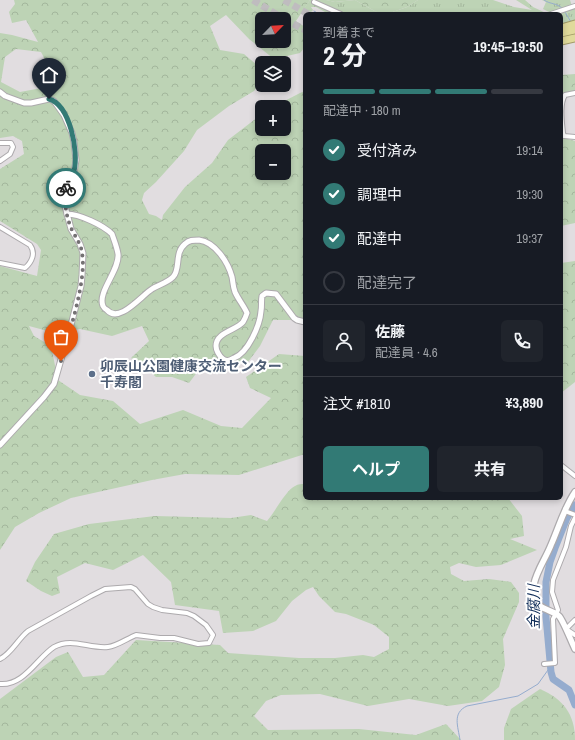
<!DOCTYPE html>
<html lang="ja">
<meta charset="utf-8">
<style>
:root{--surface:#171b24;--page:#20242c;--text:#f1f3f6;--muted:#9ea1a6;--line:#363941;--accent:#327a75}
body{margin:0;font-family:"Archivo Narrow","Noto Sans JP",sans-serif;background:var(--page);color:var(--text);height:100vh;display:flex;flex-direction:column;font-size:15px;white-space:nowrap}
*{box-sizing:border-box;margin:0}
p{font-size:13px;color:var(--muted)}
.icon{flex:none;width:22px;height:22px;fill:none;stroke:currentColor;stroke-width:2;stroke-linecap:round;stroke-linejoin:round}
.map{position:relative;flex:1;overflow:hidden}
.details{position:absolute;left:303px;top:12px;width:260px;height:488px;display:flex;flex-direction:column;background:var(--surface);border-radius:6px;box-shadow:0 2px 6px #0003}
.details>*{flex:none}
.needle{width:26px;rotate:65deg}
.tools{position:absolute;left:255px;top:12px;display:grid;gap:8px}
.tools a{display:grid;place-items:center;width:36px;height:36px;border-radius:6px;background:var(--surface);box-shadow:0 2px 6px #0003;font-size:20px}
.pin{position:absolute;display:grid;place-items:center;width:34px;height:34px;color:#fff;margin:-41px -17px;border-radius:50% 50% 50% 0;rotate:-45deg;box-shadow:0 0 4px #0007}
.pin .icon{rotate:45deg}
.courier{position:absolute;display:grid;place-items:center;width:40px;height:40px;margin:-20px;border:3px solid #327a75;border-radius:50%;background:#fff;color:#222;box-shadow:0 1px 5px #0007}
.overview em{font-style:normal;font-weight:700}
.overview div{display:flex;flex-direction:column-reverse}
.overview{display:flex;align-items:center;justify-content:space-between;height:68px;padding:0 20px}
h1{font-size:26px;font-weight:700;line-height:30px}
.bar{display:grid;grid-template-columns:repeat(4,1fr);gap:6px 4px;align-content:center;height:48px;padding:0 20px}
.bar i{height:5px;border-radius:3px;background:var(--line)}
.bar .selected{background:var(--accent)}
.bar p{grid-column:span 4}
.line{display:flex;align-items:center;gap:10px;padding:0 20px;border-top:1px solid var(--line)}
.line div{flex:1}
.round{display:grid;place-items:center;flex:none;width:42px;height:42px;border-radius:6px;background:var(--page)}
ol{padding:0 20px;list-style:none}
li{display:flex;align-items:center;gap:12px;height:44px}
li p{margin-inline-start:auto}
li .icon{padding:4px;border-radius:50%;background:var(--accent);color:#fff;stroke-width:4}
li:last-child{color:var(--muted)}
li i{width:22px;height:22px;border:2px solid var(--line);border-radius:50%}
.action{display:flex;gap:8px;margin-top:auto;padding:8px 20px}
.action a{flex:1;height:46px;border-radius:6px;background:var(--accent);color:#fff;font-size:16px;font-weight:700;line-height:46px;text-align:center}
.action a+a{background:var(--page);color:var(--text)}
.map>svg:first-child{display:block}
</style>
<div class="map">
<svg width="575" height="740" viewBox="0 0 575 740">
<defs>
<pattern id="grass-tufts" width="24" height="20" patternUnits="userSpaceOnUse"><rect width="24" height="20" fill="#bdd3b5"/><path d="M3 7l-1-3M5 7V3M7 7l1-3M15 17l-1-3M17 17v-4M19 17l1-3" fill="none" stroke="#a3b69c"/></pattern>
<pattern id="forest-crowns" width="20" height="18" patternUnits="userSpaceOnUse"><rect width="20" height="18" fill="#bdd3b5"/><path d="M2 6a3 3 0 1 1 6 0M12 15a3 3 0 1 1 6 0" fill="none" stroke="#a3b69c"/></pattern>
</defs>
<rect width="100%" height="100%" fill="#e1dde0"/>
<!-- grass -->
<g fill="url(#grass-tufts)">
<polygon points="310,0 326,0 335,2 355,0 380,14 344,14 320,3 315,3 336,14 325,14 325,12 316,7 311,7 313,10 311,12 303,10"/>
<polygon points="418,0 493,0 514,7 532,10 516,0 525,0 533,7 548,14 387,14 407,7"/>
<polygon points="542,0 570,0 572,6 551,13 543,9 546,2"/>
<polygon points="575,8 575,20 561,24 561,14 556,14"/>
</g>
<!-- forest -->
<g fill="url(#forest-crowns)" fill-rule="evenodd">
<path d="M14,0h296l-14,21 9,6v20l-5,6 -26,6 -25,-20 -23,-24 -16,11 10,24 24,4 14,12 4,15 -8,10 -25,15 -32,24 -13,21 -28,31 -12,11 -2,7 7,14 7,2 6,4 1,-5 22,-28 27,-24 16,-23 34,-26v15h22v-22h-11l27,-14 5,-2v229h-32l-13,26 -12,16 -30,4 -20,5 -9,12 -17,-6h-16l-15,-13 -10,-6 18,-17 -7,-15 -30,10 -32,-7 -25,4 -26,-7 5,10 17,10 7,34 22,15 33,6 27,23 43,-14 38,16 21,2 29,-30 -21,-10 -4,-11 33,-23 26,2v98l-66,21 -54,-1 -33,6 -81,18 -32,15 -24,14 -15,23v-284l37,10 4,-26 -4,-6 -37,-23v-52l24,-15 -2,-13 -9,-5 -13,2v-105l12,2 26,7 -12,-22 -14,3 -3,-11 6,-8zM262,19h22v22h-22zM16,49l25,3c7,13 9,21 6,35l-27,5 -19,-10 4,-25zM262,151h22v22h-22z"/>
<polygon points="326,0 418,0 407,7 387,14 380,14 355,0 335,2"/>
<polygon points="575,74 575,91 563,94 561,95 561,75"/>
<polygon points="561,135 564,138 575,141 575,223 561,226"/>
<polygon points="575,261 575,382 561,393 561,263"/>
<path d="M305,484v14h203l14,18 2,20 -14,3 27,11 -36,15 -25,2 -17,-4 -9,4 1,7 13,7 25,-2 22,3 8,11v9l-16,37 2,26 -6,22 -17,14 -34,5 -39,-7 -41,7 -48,-12 -39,1 -15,6 -12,15 14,14 91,-1 57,6 30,-11 15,16h-461v-41l56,-42 12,-5 15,25 21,-2 32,-35 84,5 8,8 71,5h36l28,-3 11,2 15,-8v-12l-15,-12 -28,-11 -11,-2 -16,-16 -6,-9 -7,3 -14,11 -16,20 -23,10 -30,2 -4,-22 -44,-6 -4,-23 -28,-27 -30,15 -28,-7 -28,14 3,16 -8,3 -11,-5 -15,-10 9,-19 19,-28 35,-10 66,-8 76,2 20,-3 16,6c8,-9 19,-31 28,-35 3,-2 7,-2 10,-2z"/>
<path d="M540,689c23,10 35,25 35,51h-71v-12l7,-19z"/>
</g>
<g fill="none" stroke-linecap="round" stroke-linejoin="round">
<!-- stream -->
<g stroke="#95acce" stroke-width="1">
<path d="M544,0c7,5 12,2 19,9"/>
<polyline points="314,11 319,14"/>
<polyline points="565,12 571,22"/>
<path d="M460,740c-2,-14 -8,-27 7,-34l51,-10 20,-12 10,-14 3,2"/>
</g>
<!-- river -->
<polyline stroke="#95acce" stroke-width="7" points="575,505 567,518 555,548 550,562 546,582 546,617 551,672 553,679 569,690 575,705"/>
<!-- trunk-tunnel -->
<g stroke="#bfbcbf" stroke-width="7" stroke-dasharray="7 3.5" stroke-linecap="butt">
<polyline points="253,0 284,19"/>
<polyline points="284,0 308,14"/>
<polyline points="284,19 305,30"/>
</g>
<defs>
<g id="minor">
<polyline points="314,2 341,14"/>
<polyline points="551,14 575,6"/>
<path d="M575,93l-10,2c-6,10 -3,27 -2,38l1,3 11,1"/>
<polyline points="0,143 11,143 13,147 10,154 0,161"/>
<path d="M0,227l30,18c6,8 2,17 -5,23l-25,-5"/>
<polyline points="561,465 575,476"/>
<polyline points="565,509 565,511 575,515"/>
<polyline points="575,620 566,629 575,635"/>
<path d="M0,659c11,-5 18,-20 28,-28l63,-35 14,-7 26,-2 4,2 13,15 5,3 9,3 25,3 7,3 12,9 7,10 -4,8 -11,1 -24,-6h-14l-24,-3c-8,3 -19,11 -28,12 -19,2 -36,-10 -54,0 -17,11 -30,39 -54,37"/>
<polyline points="544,664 555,663 553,619 558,610 552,592 553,580 566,547 571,526 575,518"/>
</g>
<g id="tertiary">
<polyline points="0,92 5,96 24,103 31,103 49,99 54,101 64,115 72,133 74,142 76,160 74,173 66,186 64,202 71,229 80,244 83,253 82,275 81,286 72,321 54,384 44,397 0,445"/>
<path d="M67,214c12,0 36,11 45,20 2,6 5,13 6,20 2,16 -21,38 -15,52 1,2 2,3 4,4 12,14 34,-14 45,-21 6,-4 15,-6 21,-12 8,-8 1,-24 12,-33 4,-4 8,-4 14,-4 16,2 29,22 33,37 1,5 1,10 3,15 3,7 9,14 12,21 -1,3 -2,6 -4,9 -6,8 -27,10 -27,24 0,4 3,10 7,13 4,3 7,1 11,-1 14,-5 26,-33 27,-47 1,-5 0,-10 1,-15l4,-3 10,1 18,24 3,2 8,2"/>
</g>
<path id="secondary" d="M575,492c-11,16 -16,35 -24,53 -5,13 -14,25 -17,39 -1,5 -2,11 0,15 4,10 18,11 25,17 5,6 12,25 16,33"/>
<g id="trunk">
<polyline points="561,28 575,24"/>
<polyline points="561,33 575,30"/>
<polyline points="561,41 575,38"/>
</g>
</defs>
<!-- minor casing -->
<use href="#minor" stroke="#adaaad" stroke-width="6"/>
<!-- tertiary casing -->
<use href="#tertiary" stroke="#adaaad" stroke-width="7"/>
<!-- secondary casing -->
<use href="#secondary" stroke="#adaaad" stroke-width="8"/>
<!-- trunk casing -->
<use href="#trunk" stroke="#a19a68" stroke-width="9"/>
<!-- minor -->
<use href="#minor" stroke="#fff" stroke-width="4"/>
<!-- tertiary -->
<use href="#tertiary" stroke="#fff" stroke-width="5"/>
<!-- secondary -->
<use href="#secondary" stroke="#fff" stroke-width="5.5"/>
<!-- trunk -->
<use href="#trunk" stroke="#e0da9b" stroke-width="7"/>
</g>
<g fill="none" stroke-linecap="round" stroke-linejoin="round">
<!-- done -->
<path stroke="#747173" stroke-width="4" stroke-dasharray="0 7.2" d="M61,361c8,-28 26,-81 21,-108 -1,-9 -6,-15 -10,-23 -6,-13 -8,-27 -6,-42"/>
<!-- route -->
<path stroke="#327a75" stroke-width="5" d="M49,99c21,6 30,53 25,72 -2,6 -7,11 -8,17"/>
</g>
<!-- markers -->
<circle fill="#5c6f8a" stroke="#fff" stroke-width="1.5" cx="92" cy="374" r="4"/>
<g text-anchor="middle" stroke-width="4" stroke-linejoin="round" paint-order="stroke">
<!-- service labels -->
<g font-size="14" font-weight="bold" fill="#4e5e75" stroke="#fff" text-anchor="start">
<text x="100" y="371">卯辰山公園健康交流センター<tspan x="100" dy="16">千寿閣</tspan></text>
</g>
<!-- water labels -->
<g font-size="15" font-style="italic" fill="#0f2c58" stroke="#fff">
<text transform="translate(534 607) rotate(-90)" y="5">金腐川</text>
</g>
</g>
</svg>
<div class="tools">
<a><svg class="needle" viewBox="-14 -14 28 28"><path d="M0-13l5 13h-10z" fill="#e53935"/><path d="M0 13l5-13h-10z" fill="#9ea1a6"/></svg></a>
<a><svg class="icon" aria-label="layers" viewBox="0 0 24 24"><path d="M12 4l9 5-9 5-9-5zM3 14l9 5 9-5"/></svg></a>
<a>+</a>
<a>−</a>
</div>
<div class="pin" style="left:61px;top:361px;background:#ea580c"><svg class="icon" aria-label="bag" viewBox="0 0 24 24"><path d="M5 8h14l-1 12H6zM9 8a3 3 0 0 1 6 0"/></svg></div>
<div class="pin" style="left:49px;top:99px;background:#1f2937"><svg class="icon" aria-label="home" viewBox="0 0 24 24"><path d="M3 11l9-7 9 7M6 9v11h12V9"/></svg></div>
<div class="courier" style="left:66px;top:188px"><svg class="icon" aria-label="bike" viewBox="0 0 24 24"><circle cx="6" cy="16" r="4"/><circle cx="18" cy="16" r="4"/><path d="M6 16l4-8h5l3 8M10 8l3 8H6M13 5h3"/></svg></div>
<section class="details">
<div class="overview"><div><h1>2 分</h1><p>到着まで</p></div><em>19:45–19:50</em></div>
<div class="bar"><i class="selected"></i><i class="selected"></i><i class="selected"></i><i></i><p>配達中 · 180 m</p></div>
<ol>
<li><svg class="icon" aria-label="check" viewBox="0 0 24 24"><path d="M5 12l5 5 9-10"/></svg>受付済み<p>19:14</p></li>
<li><svg class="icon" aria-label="check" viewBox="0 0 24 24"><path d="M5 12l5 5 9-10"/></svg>調理中<p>19:30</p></li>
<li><svg class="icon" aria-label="check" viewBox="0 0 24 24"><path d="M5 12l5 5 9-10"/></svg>配達中<p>19:37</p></li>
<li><i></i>配達完了</li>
</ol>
<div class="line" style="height:72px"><a class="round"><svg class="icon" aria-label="person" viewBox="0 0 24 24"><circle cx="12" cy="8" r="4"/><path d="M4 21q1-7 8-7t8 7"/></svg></a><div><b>佐藤</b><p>配達員 · 4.6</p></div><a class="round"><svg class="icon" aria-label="phone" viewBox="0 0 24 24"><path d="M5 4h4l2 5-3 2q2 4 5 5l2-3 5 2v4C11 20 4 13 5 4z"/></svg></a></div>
<div class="line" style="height:52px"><div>注文 #1810</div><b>¥3,890</b></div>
<div class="action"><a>ヘルプ</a><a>共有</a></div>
</section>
</div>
